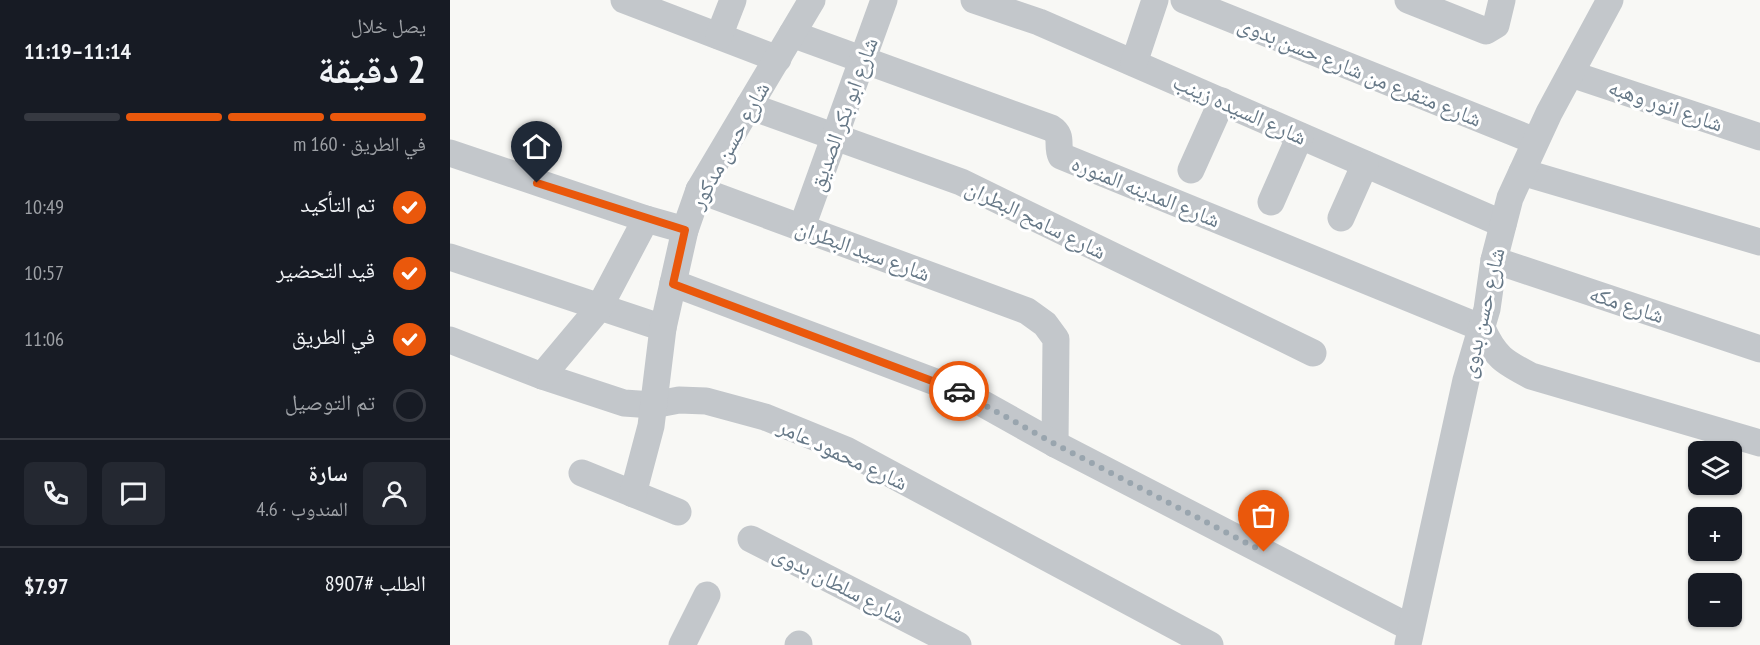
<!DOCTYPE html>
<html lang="ar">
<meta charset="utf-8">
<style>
:root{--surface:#171b24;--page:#242831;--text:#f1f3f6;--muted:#9ea1a6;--line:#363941;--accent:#ea580c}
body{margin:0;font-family:"PT Sans Narrow","Noto Naskh Arabic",sans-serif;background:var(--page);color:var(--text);direction:rtl;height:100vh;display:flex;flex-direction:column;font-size:22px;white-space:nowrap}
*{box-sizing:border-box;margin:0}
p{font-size:20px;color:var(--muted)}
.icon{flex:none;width:33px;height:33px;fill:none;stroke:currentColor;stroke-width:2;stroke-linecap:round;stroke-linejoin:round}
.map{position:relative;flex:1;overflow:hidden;direction:ltr}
.drawer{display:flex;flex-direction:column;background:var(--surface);width:450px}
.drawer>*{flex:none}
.tools{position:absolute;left:1238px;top:441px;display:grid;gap:12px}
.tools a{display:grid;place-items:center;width:54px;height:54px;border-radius:9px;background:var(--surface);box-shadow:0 2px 4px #0004;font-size:30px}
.pin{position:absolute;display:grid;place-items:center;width:51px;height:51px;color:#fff;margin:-62px -26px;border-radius:50% 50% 50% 0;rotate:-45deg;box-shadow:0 0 6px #0007}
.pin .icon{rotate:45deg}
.courier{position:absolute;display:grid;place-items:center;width:60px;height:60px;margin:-30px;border:4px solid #ea580c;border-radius:50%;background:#fff;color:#222;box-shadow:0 2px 8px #0007}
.headline em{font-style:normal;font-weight:700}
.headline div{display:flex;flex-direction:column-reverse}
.headline{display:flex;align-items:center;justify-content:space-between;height:102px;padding:0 24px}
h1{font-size:39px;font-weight:700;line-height:45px}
.bar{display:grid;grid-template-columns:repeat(4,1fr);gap:9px 6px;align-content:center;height:72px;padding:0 24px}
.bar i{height:8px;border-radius:4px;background:var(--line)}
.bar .selected{background:var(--accent)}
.bar p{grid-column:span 4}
.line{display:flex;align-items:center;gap:15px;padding:0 24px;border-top:2px solid var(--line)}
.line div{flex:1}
.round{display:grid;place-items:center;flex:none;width:63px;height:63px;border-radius:9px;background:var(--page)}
ol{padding:0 24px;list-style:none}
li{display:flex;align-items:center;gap:18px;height:66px}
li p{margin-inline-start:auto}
li .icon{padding:6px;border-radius:50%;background:var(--accent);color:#fff;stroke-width:4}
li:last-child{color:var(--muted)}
li i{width:33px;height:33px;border:3px solid var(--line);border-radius:50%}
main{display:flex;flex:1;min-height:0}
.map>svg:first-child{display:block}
</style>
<main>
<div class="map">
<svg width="1310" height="645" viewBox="0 0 1310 645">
<rect width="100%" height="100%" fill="#f8f8f5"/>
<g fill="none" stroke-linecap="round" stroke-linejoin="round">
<!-- minor -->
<g stroke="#c3c7cb" stroke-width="27">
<polyline points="174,0 328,59"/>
<polyline points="524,0 589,22 1053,224"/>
<polyline points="734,0 1085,141"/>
<polyline points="958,0 1036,31 1046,25 1052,0"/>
<path d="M342,34l259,94c13,8 5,17 10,28l421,172c13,29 22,34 49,48l229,67"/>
<polyline points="269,36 283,0"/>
<polyline points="684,63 705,0"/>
<polyline points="1121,74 1310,137"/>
<polyline points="299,106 511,182 863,353"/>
<polyline points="0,153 196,219 235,230"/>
<polyline points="741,170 772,101"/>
<polyline points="1072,172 1310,242"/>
<polyline points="249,190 577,311 595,324 606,339 605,444"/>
<polyline points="821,202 850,136"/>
<polyline points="891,218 915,164"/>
<polyline points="352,227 434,0"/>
<polyline points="0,257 213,328"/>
<polyline points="1044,260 1310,349"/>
<polyline points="223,283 512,392 605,444 961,628"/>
<polyline points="0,340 92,376 174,403 203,405 229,400 256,401 315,417 396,450 760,645"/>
<polyline points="92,376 149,308 196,219"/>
<polyline points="132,473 228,512"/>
<polyline points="183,494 201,426 213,328 235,230 249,190 362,0"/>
<polyline points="301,539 508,645"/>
<polyline points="958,644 1016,380 1037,309 1044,260 1060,198 1099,113 1160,0"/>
<polyline points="232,645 257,595"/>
<polyline points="348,645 349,644"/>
</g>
</g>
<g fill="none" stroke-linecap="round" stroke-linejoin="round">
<!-- done -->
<polyline stroke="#99a5ae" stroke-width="6" stroke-dasharray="0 10.8" points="509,391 605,444 814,552"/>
<!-- route -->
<polyline stroke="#ea580c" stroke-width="8" points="87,183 235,230 223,284 509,391"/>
</g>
<g text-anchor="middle" stroke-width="6" stroke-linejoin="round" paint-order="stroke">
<!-- street labels -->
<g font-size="22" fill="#667887" stroke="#fff">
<text transform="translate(910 71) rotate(22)" y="8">شارع متفرع من شارع حسن بدوى</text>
<text transform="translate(1216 105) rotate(19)" y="8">شارع انور وهبه</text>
<text transform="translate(790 109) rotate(24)" y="8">شارع السيده زينب</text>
<text transform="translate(393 114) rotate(-70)" y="8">شارع ابو بكر الصديق</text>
<text transform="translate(279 145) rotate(-61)" y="8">شارع حسن مدكور</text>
<text transform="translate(696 191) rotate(22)" y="8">شارع المدينه المنوره</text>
<text transform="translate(586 219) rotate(26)" y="8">شارع سامح البطران</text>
<text transform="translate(413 250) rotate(20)" y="8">شارع سيد البطران</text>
<text transform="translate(1177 304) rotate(18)" y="8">شارع مكه</text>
<text transform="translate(1032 313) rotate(-77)" y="8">شارع حسن بدوى</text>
<text transform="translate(393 454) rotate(25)" y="8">شارع محمود عامر</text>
<text transform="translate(389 584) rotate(27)" y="8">شارع سلطان بدوى</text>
</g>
</g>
</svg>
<div class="tools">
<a><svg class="icon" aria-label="layers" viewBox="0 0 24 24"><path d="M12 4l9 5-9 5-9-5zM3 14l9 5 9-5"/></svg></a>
<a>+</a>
<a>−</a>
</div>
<div class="pin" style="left:814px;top:552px;background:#ea580c"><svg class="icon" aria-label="bag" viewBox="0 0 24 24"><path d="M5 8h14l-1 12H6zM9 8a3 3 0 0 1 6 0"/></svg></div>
<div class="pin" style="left:87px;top:183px;background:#1f2937"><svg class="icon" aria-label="home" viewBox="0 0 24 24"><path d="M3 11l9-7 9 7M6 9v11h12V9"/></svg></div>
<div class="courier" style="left:509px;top:391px"><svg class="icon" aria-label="car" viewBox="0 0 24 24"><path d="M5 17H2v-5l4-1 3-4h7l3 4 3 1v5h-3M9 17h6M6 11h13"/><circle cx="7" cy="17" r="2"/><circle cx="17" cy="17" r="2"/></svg></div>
</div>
<section class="drawer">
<div class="headline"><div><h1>2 دقيقة</h1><p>يصل خلال</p></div><em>11:14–11:19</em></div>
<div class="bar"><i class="selected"></i><i class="selected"></i><i class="selected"></i><i></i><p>في الطريق · 160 m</p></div>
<ol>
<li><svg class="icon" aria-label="check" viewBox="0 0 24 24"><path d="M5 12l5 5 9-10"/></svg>تم التأكيد<p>10:49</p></li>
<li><svg class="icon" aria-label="check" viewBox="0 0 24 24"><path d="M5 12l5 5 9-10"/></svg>قيد التحضير<p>10:57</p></li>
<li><svg class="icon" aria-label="check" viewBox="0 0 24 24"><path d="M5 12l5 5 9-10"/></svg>في الطريق<p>11:06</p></li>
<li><i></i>تم التوصيل</li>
</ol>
<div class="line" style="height:108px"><a class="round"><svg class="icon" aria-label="person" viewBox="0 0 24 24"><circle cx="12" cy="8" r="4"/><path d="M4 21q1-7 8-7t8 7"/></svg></a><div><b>سارة</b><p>المندوب · 4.6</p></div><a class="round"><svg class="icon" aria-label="chat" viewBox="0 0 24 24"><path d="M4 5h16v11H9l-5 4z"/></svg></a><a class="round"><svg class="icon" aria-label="phone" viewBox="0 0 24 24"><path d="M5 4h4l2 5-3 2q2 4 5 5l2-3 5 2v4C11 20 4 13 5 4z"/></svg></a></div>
<div class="line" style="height:78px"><div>الطلب #8907</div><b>$7.97</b></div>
</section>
</main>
